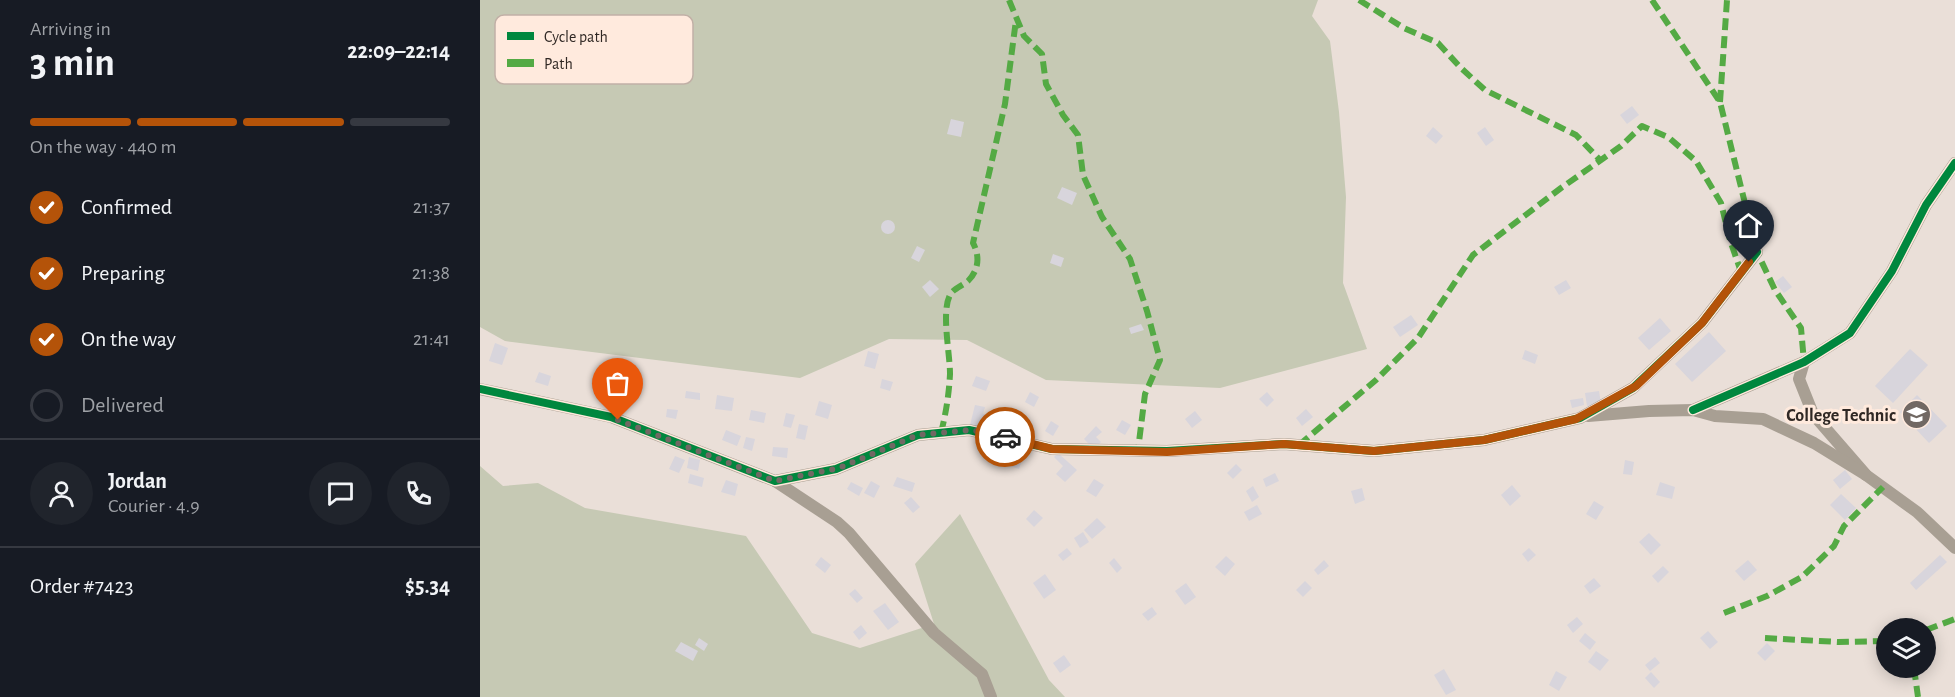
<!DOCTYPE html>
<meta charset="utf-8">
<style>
:root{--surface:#171b24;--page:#20242c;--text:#f1f3f6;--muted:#9ea1a6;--line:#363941;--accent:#b45309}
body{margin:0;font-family:"Alegreya Sans",sans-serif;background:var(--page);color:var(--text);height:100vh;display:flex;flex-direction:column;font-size:22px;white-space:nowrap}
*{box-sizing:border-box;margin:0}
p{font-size:20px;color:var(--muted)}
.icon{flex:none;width:33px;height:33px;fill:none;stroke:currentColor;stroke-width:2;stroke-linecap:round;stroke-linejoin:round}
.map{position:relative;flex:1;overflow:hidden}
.sheet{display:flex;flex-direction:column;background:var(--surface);width:480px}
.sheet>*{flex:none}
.fabs{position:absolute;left:1396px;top:618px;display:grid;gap:12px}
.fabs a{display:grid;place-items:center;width:60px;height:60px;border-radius:50%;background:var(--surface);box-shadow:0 3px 15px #0003;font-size:30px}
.pin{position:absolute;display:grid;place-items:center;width:51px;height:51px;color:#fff;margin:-62px -26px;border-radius:50% 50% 50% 0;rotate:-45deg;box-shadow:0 0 6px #0007}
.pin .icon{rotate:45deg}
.courier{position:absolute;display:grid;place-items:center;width:60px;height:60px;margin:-30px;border:4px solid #b45309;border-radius:50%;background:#fff;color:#222;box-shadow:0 2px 8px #0007}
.headline em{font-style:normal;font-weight:600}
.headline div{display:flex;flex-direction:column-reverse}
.headline{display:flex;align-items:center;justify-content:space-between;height:102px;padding:0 30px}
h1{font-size:39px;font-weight:600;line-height:45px}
.bar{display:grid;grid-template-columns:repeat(4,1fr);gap:9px 6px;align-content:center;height:72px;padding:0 30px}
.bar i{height:8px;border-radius:4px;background:var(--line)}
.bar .selected{background:var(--accent)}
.bar p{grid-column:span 4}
.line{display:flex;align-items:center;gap:15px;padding:0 30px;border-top:2px solid var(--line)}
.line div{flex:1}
.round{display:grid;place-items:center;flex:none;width:63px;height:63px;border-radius:32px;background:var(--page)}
ol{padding:0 30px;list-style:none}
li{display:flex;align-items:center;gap:18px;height:66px}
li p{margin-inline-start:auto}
li .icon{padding:6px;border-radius:50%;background:var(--accent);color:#fff;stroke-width:4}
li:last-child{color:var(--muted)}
li i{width:33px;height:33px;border:3px solid var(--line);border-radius:50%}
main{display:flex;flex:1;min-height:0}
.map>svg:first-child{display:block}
</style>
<main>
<section class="sheet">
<div class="headline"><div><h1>3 min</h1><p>Arriving in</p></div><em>22:09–22:14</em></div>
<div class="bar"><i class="selected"></i><i class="selected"></i><i class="selected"></i><i></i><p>On the way · 440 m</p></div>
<ol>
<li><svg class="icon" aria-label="check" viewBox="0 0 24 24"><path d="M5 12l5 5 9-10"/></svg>Confirmed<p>21:37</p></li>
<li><svg class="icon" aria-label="check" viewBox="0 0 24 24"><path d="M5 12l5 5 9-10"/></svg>Preparing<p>21:38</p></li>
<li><svg class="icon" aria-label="check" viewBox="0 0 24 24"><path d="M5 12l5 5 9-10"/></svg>On the way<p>21:41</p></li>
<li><i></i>Delivered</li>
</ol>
<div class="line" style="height:108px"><a class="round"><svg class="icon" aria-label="person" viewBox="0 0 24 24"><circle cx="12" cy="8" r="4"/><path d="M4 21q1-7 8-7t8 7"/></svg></a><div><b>Jordan</b><p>Courier · 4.9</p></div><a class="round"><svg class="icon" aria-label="chat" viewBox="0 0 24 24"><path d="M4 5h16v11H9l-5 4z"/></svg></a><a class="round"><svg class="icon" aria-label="phone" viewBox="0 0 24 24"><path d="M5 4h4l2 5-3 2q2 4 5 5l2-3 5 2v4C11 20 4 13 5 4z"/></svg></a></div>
<div class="line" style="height:78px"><div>Order #7423</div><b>$5.34</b></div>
</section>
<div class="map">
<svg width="1475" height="697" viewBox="0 0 1475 697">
<rect width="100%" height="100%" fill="#eadfd8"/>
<!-- green -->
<g fill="#c6c9b4">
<polygon points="0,0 838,0 832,16 850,41 859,112 866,197 863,283 887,349 740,388 566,380 487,340 409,339 320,378 25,341 0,327"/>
<polygon points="0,466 23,486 58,483 105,508 266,536 332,633 380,648 454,624 435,564 480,514 569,680 585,697 0,697"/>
</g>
<!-- building -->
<g fill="#d8d5dc">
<polygon points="1152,106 1159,115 1147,124 1140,115"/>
<polygon points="471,119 484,122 481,137 467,134"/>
<polygon points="953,127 963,136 956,144 946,136"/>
<polygon points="1005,127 1014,140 1006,146 997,133"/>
<polygon points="582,187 597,193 592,205 577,198"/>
<circle cx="408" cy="227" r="7"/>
<polygon points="1282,220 1291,231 1283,238 1274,227"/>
<polygon points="437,246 445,250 439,262 431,258"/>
<polygon points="573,254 584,258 581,267 570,263"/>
<polygon points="1303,276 1312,287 1304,293 1295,282"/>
<polygon points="450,280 459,289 450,297 442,287"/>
<polygon points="1086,280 1091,288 1079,295 1074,287"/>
<polygon points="931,315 938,325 920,337 913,327"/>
<polygon points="1180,318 1191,331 1169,350 1158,338"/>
<polygon points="661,324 664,330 651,334 649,328"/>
<polygon points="1229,332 1246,351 1212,382 1195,364"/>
<polygon points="15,343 28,348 22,365 9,361"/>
<polygon points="1430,349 1448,365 1413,403 1395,386"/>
<polygon points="1045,350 1058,355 1055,364 1042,359"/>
<polygon points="388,351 399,354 395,369 384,366"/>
<polygon points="59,372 71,376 68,386 55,382"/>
<polygon points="496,376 510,381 506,391 492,386"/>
<polygon points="402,379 413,382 410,391 400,388"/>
<polygon points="206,391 220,393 220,400 205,398"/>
<polygon points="1119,391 1121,404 1107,406 1105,393"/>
<polygon points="550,392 559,397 554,407 545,402"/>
<polygon points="787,392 794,400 787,407 779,399"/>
<polygon points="237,395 254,398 252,411 235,409"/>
<polygon points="1437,395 1467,426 1449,443 1420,412"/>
<polygon points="1103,398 1104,405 1092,408 1090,400"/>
<polygon points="339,401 352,405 348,419 335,415"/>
<polygon points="495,405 505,407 503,414 510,415 506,429 490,425"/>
<polygon points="187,409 198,410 196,419 186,417"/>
<polygon points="826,409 833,417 822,426 816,418"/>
<polygon points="271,410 286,413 284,423 269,420"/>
<polygon points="715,411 722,420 712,428 705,419"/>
<polygon points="306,413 315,415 311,428 303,426"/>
<polygon points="642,420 651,425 645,435 636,430"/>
<polygon points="571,421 579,426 573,436 565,431"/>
<polygon points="319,424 328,426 325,440 316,438"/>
<polygon points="616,426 622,432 616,437 621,442 614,449 604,439"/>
<polygon points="246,430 261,436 257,446 242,440"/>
<polygon points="266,437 275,439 272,451 263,448"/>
<polygon points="293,447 308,448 307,458 292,456"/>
<polygon points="534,450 544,454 539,469 528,465"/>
<polygon points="578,453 597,470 585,482 576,474 583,466 574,457"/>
<polygon points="195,456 205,460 199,473 189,469"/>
<polygon points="209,457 220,460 218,471 207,468"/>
<polygon points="1145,460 1154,462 1152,475 1143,474"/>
<polygon points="756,464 762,470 753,479 747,473"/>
<polygon points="1365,470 1372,479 1360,489 1353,480"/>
<polygon points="795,473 799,481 786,487 783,479"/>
<polygon points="210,474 224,478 222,487 208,483"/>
<polygon points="417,477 435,483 432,492 413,486"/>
<polygon points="614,479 624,485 616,497 606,491"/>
<polygon points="246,480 258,484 255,496 241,492"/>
<polygon points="391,481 400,486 394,498 384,493"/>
<polygon points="371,482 383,488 379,496 367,489"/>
<polygon points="1180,482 1195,487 1192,499 1176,495"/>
<polygon points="1032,485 1041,496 1030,506 1021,495"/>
<polygon points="773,486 779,497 772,502 766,491"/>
<polygon points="882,488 885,500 875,504 871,491"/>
<polygon points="1361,494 1376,508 1365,520 1350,505"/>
<polygon points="431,497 440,507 433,513 424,503"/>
<polygon points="1114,501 1124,507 1116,520 1106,514"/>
<polygon points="777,505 782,514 769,521 764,512"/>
<polygon points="554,510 563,518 554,527 546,519"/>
<polygon points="617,518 626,527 612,539 604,530"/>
<polygon points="603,532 609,542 600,548 594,538"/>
<polygon points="1169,533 1181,545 1171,555 1159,542"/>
<polygon points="587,548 592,554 583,561 578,555"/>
<polygon points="1049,548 1056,555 1048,562 1042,554"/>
<polygon points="1460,555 1467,562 1436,590 1430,583"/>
<polygon points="746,556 755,564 745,576 735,567"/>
<polygon points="341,557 351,565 345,573 335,565"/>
<polygon points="634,558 642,568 637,573 629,563"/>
<polygon points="844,560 849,566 838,575 834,570"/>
<polygon points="1268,560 1277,570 1264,581 1255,571"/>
<polygon points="1183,566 1189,572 1178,583 1172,576"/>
<polygon points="565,574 576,590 564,599 553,583"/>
<polygon points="1114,578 1121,586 1110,594 1104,586"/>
<polygon points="825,581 832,588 823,597 816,590"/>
<polygon points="706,583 716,597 705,605 695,591"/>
<polygon points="375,589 383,598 377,603 369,594"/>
<polygon points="405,603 419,622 408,630 393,611"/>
<polygon points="672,607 677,614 668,621 662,614"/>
<polygon points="1097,617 1103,624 1093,633 1087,625"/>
<polygon points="381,625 387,633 379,640 373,632"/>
<polygon points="1228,631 1238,642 1230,649 1220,638"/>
<polygon points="1105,633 1116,642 1110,650 1099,641"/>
<polygon points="219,638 228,644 224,651 215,645"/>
<polygon points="201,642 218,651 213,661 195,651"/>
<polygon points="1287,643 1295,651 1285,661 1277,653"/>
<polygon points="1116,651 1129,660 1120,671 1108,662"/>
<polygon points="584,655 591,665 580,673 573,663"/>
<polygon points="1175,657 1180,663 1170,671 1165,665"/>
<polygon points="964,669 976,690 966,695 954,675"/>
<polygon points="1076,671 1087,677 1079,691 1069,685"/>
<polygon points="1171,672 1180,682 1174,688 1165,678"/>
</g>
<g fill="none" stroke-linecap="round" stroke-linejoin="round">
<!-- street -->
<g stroke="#a89f93" stroke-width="12">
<polyline points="1324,362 1319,379 1333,414 1386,475 1437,512 1475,548"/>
<polyline points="0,389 131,417 295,481 356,469 438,435 489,430 572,449 687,451 804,444 894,451 1004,440 1100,418 1153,388 1222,323 1277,252"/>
<polyline points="1213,410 1324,362 1370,333 1412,271 1446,205 1475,163"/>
<polyline points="1108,416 1169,411 1213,410 1235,416 1283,419 1334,443 1386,475"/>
<polyline points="295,481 357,522 369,533 454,633 502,674 511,697"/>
</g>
<!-- quiet -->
<g stroke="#54aa44" stroke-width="6" stroke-dasharray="12 6" stroke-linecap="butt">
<polyline points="529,0 544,36 562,54 566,84 583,115 598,135 603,175 622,217 650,259 667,311 680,360 665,394 658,450"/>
<polyline points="879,0 924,28 958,43 981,68 1005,90 1096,135 1121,161"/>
<polyline points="1172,0 1240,102 1277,252 1295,290 1321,328 1324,362"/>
<polyline points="1240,102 1247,0"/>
<path d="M461,433c5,-20 8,-39 9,-59 0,-21 -9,-62 0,-79 3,-6 12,-9 18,-14 11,-11 12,-25 5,-38l32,-139 11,-84"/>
<polyline points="819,445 896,380 938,338 993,255 1081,188 1141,146 1162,126 1188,137 1216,161 1241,203 1250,240 1261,272"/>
<polyline points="1244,613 1287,596 1322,577 1354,546 1364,526 1403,487"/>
<polyline points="1446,630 1475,619"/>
<polyline points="1285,638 1358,642 1407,641"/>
<polyline points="1434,668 1438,697"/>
</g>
<defs>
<g id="cycleway">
<polyline points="0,389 131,417 295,481 356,469 438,435 489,430 572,449 687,451 804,444 894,451 1004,440 1100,418 1153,388 1222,323 1277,252"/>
<polyline points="1213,410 1324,362 1370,333 1412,271 1446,205 1475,163"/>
</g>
</defs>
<!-- cycleway casing -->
<use href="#cycleway" stroke="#ffeadd" stroke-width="11"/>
<!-- cycleway -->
<use href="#cycleway" stroke="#00873e" stroke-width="8"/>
</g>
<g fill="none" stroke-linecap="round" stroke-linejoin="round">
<!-- done -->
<polyline stroke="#716863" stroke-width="6" stroke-dasharray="0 10.8" points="138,420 295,481 359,468 438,435 492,430 525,437"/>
<!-- route -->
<polyline stroke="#b45309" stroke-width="8" points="525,437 572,449 687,452 804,444 894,451 1004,440 1096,419 1156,386 1222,323 1269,262"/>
</g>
<!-- icons -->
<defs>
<symbol id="university-disc" viewBox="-11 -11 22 22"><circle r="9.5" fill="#716863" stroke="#ffeadd"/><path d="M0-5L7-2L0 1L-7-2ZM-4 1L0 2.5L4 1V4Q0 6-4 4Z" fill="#fff"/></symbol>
</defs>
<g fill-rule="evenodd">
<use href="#university-disc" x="1420" y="398" width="33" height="33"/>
</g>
<g text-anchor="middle" stroke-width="6" stroke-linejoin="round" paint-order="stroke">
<!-- poi labels -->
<g font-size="18" font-weight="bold" fill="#302824" stroke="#ffeadd" text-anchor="end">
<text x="1416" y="421">College Technic</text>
</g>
</g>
<!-- legend -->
<rect x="15" y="15" width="198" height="69" rx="9" fill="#ffeadd" stroke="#c1b0a6" stroke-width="1.5"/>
<rect x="27" y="32" width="27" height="8" fill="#00873e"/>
<rect x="27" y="59" width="27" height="8" fill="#54aa44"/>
<g font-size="16" fill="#302824">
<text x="64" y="42">Cycle path</text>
<text x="64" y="69">Path</text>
</g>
</svg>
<div class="fabs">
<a><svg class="icon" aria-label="layers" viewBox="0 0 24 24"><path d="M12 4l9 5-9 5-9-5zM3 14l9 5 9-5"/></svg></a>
</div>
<div class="pin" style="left:138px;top:420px;background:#ea580c"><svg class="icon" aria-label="bag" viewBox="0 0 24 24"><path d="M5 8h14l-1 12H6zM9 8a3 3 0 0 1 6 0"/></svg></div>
<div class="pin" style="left:1269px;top:262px;background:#1f2937"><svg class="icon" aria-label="home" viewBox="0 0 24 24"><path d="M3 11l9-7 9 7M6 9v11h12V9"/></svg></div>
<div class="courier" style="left:525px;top:437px"><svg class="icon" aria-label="car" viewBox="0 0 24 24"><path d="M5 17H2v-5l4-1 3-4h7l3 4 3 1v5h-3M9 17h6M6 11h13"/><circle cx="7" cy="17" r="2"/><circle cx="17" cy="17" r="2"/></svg></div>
</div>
</main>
